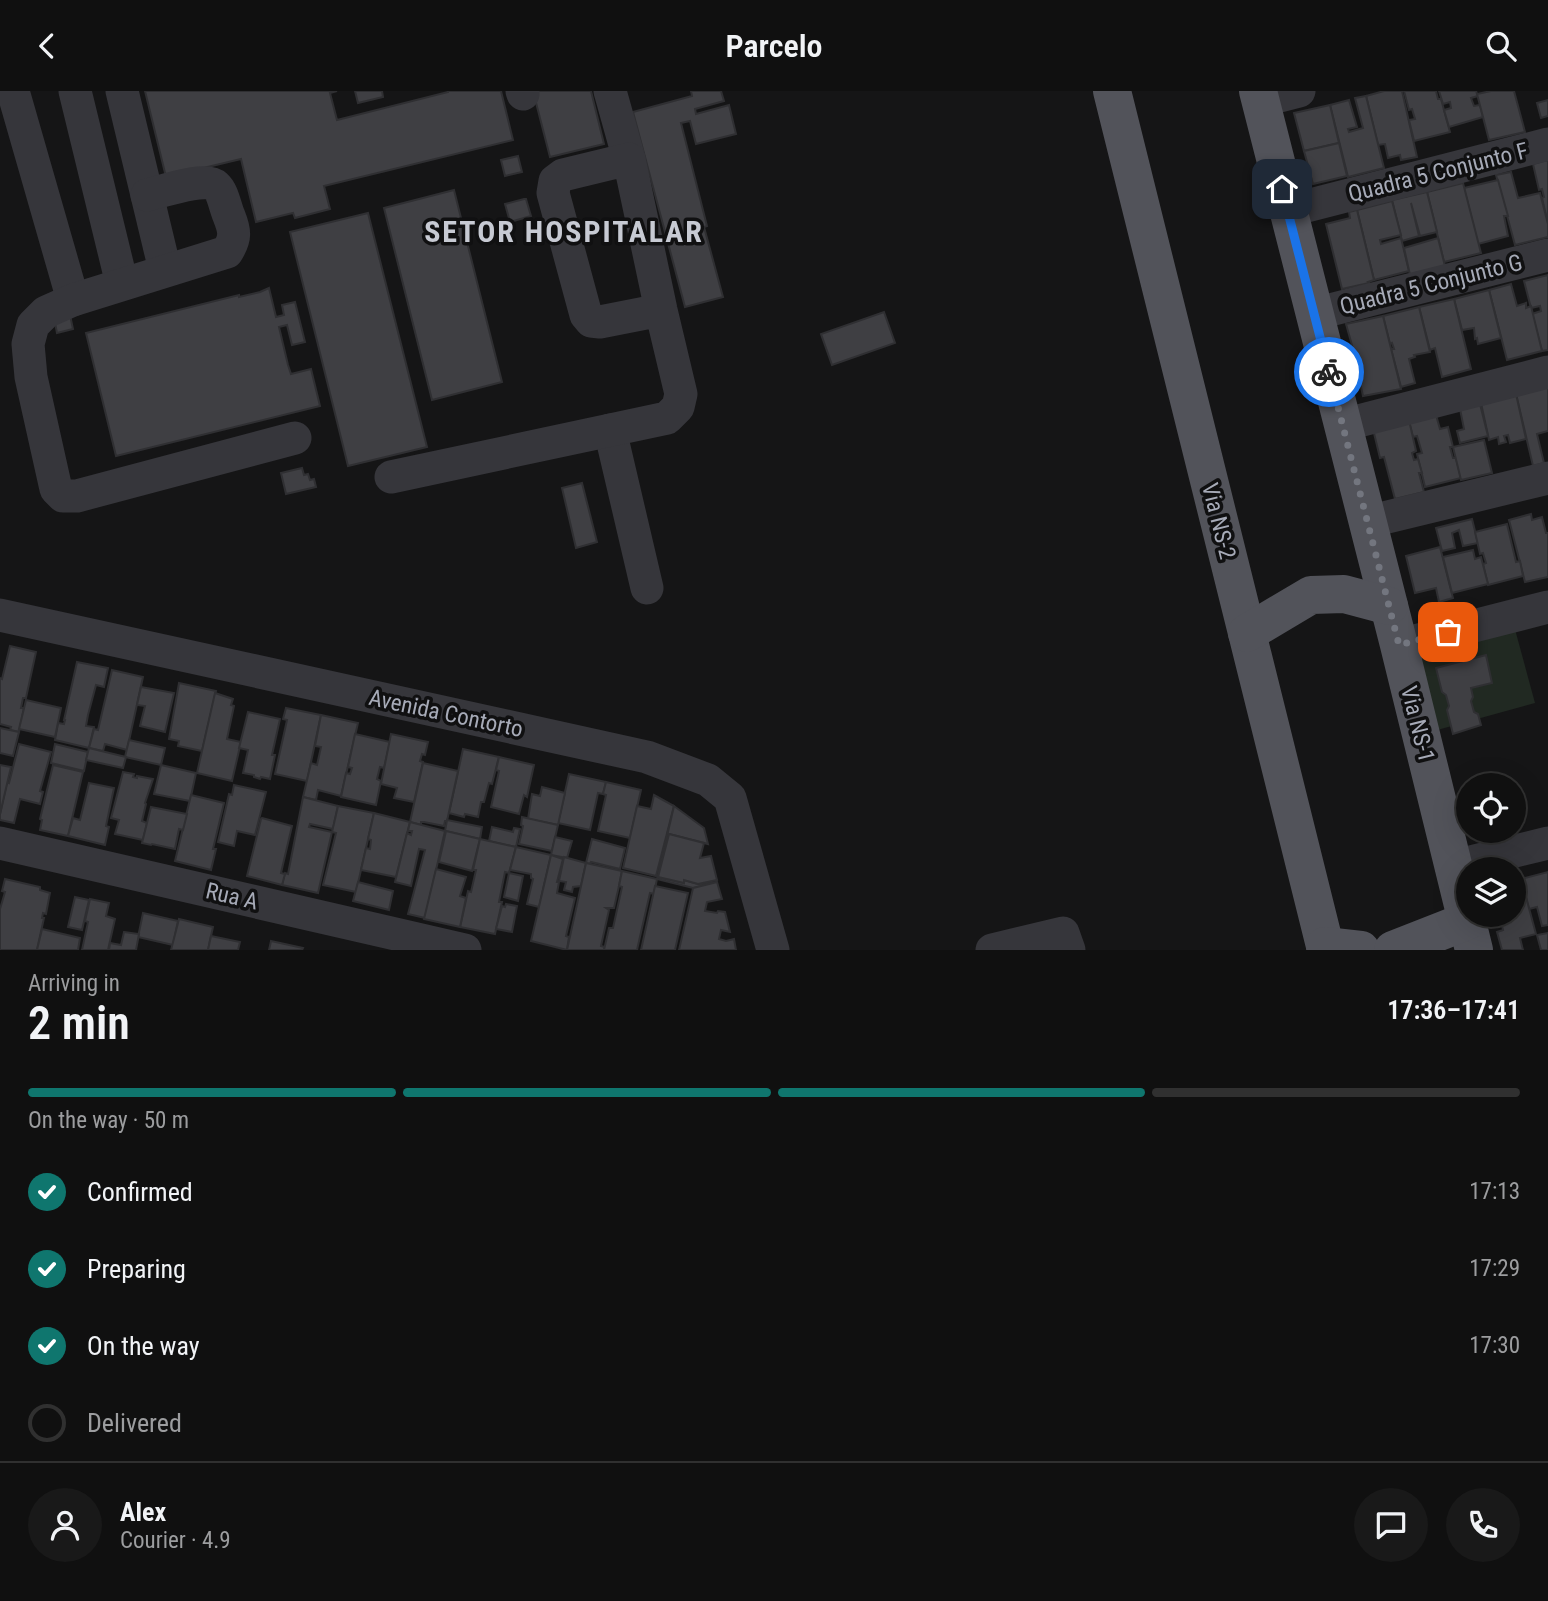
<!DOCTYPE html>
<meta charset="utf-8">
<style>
:root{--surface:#101010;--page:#191919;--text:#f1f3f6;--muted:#9c9d9f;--line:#303030;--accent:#0f766e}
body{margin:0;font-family:"Roboto Condensed",sans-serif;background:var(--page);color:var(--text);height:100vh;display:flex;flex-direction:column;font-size:26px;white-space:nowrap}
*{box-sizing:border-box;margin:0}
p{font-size:23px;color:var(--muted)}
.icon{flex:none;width:38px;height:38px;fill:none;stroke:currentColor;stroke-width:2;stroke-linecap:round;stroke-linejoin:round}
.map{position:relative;height:859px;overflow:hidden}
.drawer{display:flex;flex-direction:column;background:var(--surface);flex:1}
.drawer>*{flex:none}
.tools{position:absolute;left:1456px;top:682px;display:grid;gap:14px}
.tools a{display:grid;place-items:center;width:70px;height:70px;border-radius:50%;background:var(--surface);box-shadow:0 7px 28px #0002,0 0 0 2px var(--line);font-size:35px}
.pin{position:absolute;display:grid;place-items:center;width:60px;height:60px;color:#fff;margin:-30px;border-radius:14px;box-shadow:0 4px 10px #0006}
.courier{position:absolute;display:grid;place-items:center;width:70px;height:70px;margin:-35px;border:5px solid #1a73e8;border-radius:50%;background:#fff;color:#222;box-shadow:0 2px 9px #0007}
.headline em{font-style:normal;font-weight:600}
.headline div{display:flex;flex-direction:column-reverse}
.headline{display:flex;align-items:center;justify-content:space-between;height:119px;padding:0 28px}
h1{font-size:46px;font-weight:600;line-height:52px}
.bar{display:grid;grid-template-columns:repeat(4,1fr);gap:10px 7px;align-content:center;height:84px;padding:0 28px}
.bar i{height:9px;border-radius:5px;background:var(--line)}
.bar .selected{background:var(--accent)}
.bar p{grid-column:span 4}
.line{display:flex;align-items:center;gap:18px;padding:0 28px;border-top:2px solid var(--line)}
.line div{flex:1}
.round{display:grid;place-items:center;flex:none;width:74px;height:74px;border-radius:37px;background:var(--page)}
ol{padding:0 28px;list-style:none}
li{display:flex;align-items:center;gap:21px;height:77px}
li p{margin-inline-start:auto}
li .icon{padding:7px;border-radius:50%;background:var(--accent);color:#fff;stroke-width:4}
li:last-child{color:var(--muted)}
li i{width:38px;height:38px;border:4px solid var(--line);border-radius:50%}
header{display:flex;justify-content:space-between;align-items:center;height:91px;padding:0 28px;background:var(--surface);font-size:32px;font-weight:600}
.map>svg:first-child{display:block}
</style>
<header><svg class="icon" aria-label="back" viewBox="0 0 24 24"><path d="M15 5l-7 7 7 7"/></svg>Parcelo<svg class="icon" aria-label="search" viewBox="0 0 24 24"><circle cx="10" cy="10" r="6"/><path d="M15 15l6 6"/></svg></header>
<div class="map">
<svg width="1548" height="859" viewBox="0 0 1548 859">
<rect width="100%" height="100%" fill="#151516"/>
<!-- green -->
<polygon fill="#212922" points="1513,531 1535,612 1430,641 1410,562"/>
<!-- building -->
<g fill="#3f3f43" stroke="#2f2f32" stroke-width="2">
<polygon points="145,0 337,0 330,2 337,29 448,1 448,0 501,0 513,49 324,95 330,118 295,127 293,122 256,131 241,68 166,86"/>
<polygon points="355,0 382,0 383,6 358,12"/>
<polygon points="533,0 591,0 604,53 550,66"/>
<polygon points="691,0 721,0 724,10 695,18 696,23 729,14 736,43 696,53 690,30 681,32 707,135 704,136 723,206 685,216 633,21 692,5"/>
<polygon points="1384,0 1402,0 1417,66 1401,69 1400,64 1388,67 1385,53 1378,54 1366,5"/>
<polygon points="1404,0 1436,0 1438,8 1441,8 1450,41 1414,50 1409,29 1415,28 1412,18 1409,19"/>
<polygon points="1439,0 1476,0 1478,5 1471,7 1474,15 1480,14 1483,26 1449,36 1444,19 1451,17 1450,11 1443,13"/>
<polygon points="1491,0 1514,0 1525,41 1489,49 1477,3"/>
<polygon points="1366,5 1384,77 1348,86 1330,14 1349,9 1357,36 1348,38 1349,41 1363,37 1355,7"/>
<polygon points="1548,9 1548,25 1541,27 1537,12"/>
<polygon points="1330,14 1339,52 1304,60 1294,22"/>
<polygon points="1339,52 1347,85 1313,93 1304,60"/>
<polygon points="518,65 522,81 505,85 501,69"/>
<polygon points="1548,69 1548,133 1542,107 1544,106 1542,98 1539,99 1533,73"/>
<polygon points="1511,81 1518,107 1540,102 1548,133 1548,146 1515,154 1496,84"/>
<polygon points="1498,89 1508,125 1504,125 1508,145 1478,153 1464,97"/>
<polygon points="1463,92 1481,162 1444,171 1427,101"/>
<polygon points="454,99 502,291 432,309 384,117"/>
<polygon points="1427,101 1437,141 1420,145 1411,112 1419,145 1402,150 1392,109"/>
<polygon points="524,108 526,108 531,125 510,131 505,113"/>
<polygon points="1392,110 1401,144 1380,149 1381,153 1401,147 1409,180 1374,189 1357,119"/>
<polygon points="1357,119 1374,189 1368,191 1369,192 1342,198 1326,133 1350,127 1349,121"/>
<polygon points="368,122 427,356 348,375 290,141"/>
<polygon points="1438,147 1445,175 1410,184 1404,157"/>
<polygon points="1548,184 1548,259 1542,260 1532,223 1541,220 1540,215 1531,217 1524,190"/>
<polygon points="1511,193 1517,215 1526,212 1526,217 1531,215 1542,260 1507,269 1489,199"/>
<polygon points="269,197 276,226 284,224 282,214 295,211 305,251 292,254 287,234 279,236 288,274 291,283 311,278 320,315 116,365 86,242 239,204 239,206 260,201"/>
<polygon points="1489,199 1501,247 1478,253 1477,247 1475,248 1474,237 1462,239 1454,208"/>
<polygon points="1454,208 1471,278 1442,286 1435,257 1430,259 1419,216"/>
<polygon points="1419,216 1430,261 1414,264 1415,266 1409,268 1415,292 1401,296 1391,258 1394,258 1392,252 1390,253 1383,225"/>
<polygon points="884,221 895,252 832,274 821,243"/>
<polygon points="70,224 73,238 57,242 54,227"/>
<polygon points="1383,225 1401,298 1363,305 1356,273 1357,272 1346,233"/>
<polygon points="1548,296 1548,340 1537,343 1544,372 1533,375 1516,303"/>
<polygon points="1516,303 1526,348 1510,352 1508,344 1504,345 1506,351 1499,353 1498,346 1489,349 1481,312"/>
<polygon points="1480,313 1488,345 1460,352 1457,340 1464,338 1460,318"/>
<polygon points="1436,324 1440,338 1448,336 1453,356 1450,356 1453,367 1456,367 1461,387 1425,396 1417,363 1422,362 1417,345 1413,346 1409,331"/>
<polygon points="1409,329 1416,360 1412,362 1414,369 1418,368 1422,382 1419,382 1424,401 1395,408 1384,366 1380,367 1373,338"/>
<polygon points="1484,349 1492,382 1461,389 1453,356"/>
<polygon points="302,377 304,384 308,383 310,389 314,388 316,396 286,403 281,382"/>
<polygon points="582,392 597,451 576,457 562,397"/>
<polygon points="1531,423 1532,429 1542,426 1546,442 1548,442 1548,486 1525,491 1509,429"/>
<polygon points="1472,428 1478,452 1463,455 1459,439 1452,442 1455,457 1442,460 1436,437"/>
<polygon points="1507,433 1516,471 1520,470 1523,485 1488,494 1483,473 1486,472 1483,462 1480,463 1475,441"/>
<polygon points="1440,456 1453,507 1439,511 1436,497 1415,502 1406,465"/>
<polygon points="1473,459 1475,468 1481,466 1488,493 1452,502 1443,466"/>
<polygon points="10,555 36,561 26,607 23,607 21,617 24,617 19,641 10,639 11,636 0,633 0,587 2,588"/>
<polygon points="1486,564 1492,592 1471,597 1473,606 1471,610 1474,621 1478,623 1481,634 1453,643 1447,619 1449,615 1446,604 1442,601 1436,577"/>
<polygon points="77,571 108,577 104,596 96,594 88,624 86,635 94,636 89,657 55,649 58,632 64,633 65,629 64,629"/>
<polygon points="112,579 143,586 127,659 105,653 103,660 89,657 94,638 98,639"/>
<polygon points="179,592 216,600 202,660 178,655 179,650 169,648"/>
<polygon points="141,596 174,602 165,641 140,635 145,615 137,614"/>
<polygon points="215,602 233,608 231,614 234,615 227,648 241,651 232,690 197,682"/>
<polygon points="26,609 61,617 55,646 19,638"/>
<polygon points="286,617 321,624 307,690 275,683 287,629 283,628"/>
<polygon points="248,621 280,628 272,664 275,664 270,688 261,686 260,688 254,686 254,684 243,682 248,659 239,657"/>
<polygon points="321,624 358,632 341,705 318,699 316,709 303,706 311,672 317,674 321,656 315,655"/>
<polygon points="0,637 19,641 13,665 0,662"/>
<polygon points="355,643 390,651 384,677 380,676 377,688 381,690 376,714 341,706 346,682 350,683 352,677 348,676"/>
<polygon points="391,643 428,651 425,664 422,663 420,670 423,671 414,711 394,707 397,697 381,693"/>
<polygon points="129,649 165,657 161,674 125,666"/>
<polygon points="19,653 51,661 40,700 43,701 40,713 20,708 14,732 0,729 0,723 7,691 9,692"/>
<polygon points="55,653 88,661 84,680 51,672"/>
<polygon points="89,657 126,666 123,677 86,669"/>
<polygon points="463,658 499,666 492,693 489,692 484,711 481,711 478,726 465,723 464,726 449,722"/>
<polygon points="499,666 534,674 527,706 524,704 519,723 491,716 499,680 496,679"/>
<polygon points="423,672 458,680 447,730 445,730 444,735 424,731 421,731 421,734 410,731"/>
<polygon points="0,674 11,676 0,723"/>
<polygon points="53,674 83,681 68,745 40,739 42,729 40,728"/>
<polygon points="161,674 196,682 190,710 154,703"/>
<polygon points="123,681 134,683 133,686 137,687 137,685 153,688 145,712 146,713 142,730 147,732 143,749 115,743 119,729 111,727"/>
<polygon points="569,683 606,691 603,703 598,702 590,739 558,732"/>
<polygon points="606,691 641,699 630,747 598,740 606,704 603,703"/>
<polygon points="89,692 114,697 106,735 109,736 105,754 68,745 73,727 80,729"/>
<polygon points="234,694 266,701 255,744 237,740 234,755 218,751 229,703 232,704"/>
<polygon points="542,696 565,702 558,734 528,728 532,703 540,705"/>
<polygon points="191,704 224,712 213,758 216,758 211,779 175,770"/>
<polygon points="654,704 674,715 656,785 623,777 637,715 651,718"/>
<polygon points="303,706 338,715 333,738 310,733 309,736 332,741 318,802 282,794 285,782 288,783"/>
<polygon points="338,715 374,722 356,801 323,794 336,742 332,741"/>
<polygon points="674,715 704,737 708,753 669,743 658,786 684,792 684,789 698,793 717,791 693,797 657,788"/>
<polygon points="151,716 187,723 183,739 179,738 175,758 152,753 151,754 142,752"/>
<polygon points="374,722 410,731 396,786 361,779 366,757 370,758 371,749 368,748"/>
<polygon points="522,726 558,734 552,760 519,753 523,735 521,734"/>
<polygon points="262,727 292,735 281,782 285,783 282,794 247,785 261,728"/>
<polygon points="447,729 482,736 480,748 445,740"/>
<polygon points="410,731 445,740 425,827 408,823 425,759 419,758 411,795 395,791 407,742 411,744 412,740 408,740"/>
<polygon points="492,736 513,741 514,737 520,738 516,756 489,750"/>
<polygon points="446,740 480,748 472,780 439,771"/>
<polygon points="669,743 704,752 700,767 711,765 717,789 698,793 684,789 684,792 658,786"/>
<polygon points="555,746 572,750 567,767 551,764"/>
<polygon points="480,748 516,756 509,782 505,781 499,811 502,811 495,843 460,836 468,800 471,801 476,779 473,779"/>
<polygon points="592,748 625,757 620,778 591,771 590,773 586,772"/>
<polygon points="516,756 551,764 539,816 527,813 533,788 531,787 531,783 510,779"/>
<polygon points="551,764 563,768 557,791 559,791 557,802 575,807 566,845 569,846 567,859 531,850"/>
<polygon points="564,766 586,772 581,795 573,796 572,801 564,799 566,791 559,790"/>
<polygon points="586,772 622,780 619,795 614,817 606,817 609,819 601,855 605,856 604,859 567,859"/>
<polygon points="436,778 466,786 460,805 466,807 460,836 424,828"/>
<polygon points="622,780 657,788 654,803 650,802 637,859 604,859 609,837 613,837 622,796 619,795"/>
<polygon points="1548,781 1548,834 1542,835 1537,816 1529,818 1521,788"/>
<polygon points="509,782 523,785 518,810 504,806"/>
<polygon points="5,788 40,796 40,799 50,802 46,823 43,822 42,827 44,827 37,859 0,859 0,818 5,801 2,800"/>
<polygon points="358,791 393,800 389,819 353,810"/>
<polygon points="717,791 722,808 707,811 705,820 717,822 718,820 725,821 730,841 721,839 719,848 726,850 734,848 736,859 679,859 693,797"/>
<polygon points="655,795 688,802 675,859 641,859"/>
<polygon points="1523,795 1536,843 1520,847 1523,859 1502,859 1497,841 1503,839 1500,824 1514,824 1514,798"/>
<polygon points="75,806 89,809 82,839 68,836"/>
<polygon points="90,808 109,812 106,825 115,828 108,859 82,859 88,831 85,830"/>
<polygon points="506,813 517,815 512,841 496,838 502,815 505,816"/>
<polygon points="143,822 178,830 173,854 138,846"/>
<polygon points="179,828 213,836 208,859 171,859"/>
<polygon points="42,838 80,847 78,859 37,859"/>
<polygon points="124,841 139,843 136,859 109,859 110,852 121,854"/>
<polygon points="1548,842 1548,859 1541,859 1537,844"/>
<polygon points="211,845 240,851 238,859 208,859"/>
<polygon points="271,850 303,857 302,859 269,859"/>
</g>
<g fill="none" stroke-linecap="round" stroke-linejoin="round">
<!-- minor -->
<g stroke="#36363b" stroke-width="33">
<polyline points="13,0 73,209"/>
<polyline points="75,0 122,193"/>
<polyline points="122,0 165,179"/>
<polyline points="522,0 523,3"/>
<polyline points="610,0 629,68"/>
<polyline points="1260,10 1299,0"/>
<path d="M147,104c14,-3 59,-19 69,-9 7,6 9,21 13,30 6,15 7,22 -2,36l-154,48 -27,12 -13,13 -5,19 3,33 25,112 7,7h14l218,-58"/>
<polyline points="1287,120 1548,53"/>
<polyline points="1314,223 1548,164"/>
<polyline points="1343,334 1548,281"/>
<polyline points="610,339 647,497"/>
<polyline points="391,386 667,327 678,316 681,303 661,219 629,68 563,84 555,90 553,102 586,224 591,230 600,231 661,219"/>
<polyline points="1367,431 1548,387"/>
<polyline points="0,524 647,666 708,689 730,707 773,859"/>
<polyline points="1399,554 1548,516"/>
<polyline points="0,752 465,859"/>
<polyline points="1454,775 1548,752"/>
<polyline points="992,859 1063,842 1069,859"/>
</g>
<!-- major -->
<g stroke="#52535a" stroke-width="38">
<polyline points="1112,0 1326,859"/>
<polyline points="1258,0 1399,554 1474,859"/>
<polyline points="1247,542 1311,504 1344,503 1389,515"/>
<polyline points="1325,855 1361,859"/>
<polyline points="1393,859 1467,830"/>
</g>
</g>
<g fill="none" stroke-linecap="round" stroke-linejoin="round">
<!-- done -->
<polyline stroke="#73767f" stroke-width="7" stroke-dasharray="0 12.6" points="1329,281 1399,554 1448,541"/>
<!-- route -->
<polyline stroke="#1a73e8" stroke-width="9" points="1282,98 1329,281"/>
</g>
<g text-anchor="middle" stroke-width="7" stroke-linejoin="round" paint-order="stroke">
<!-- street labels -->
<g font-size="23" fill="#a6aab7" stroke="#101011">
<text transform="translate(1438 81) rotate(-14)" y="8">Quadra 5 Conjunto F</text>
<text transform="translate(1431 193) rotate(-14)" y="8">Quadra 5 Conjunto G</text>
<text transform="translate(1219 430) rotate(76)" y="8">Via NS-2</text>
<text transform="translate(446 622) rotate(12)" y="8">Avenida Contorto</text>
<text transform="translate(1418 633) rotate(76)" y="8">Via NS-1</text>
<text transform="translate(232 805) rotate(13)" y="8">Rua A</text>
</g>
<!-- district labels -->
<g font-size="30" font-weight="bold" letter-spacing="2" fill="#c7cad3" stroke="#101011">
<text x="564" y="151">SETOR HOSPITALAR</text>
</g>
</g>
</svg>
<div class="tools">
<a><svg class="icon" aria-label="locate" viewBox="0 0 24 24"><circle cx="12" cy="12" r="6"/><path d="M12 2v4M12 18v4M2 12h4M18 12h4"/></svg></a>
<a><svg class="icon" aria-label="layers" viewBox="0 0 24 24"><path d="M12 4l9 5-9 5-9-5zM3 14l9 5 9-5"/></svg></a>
</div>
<div class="pin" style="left:1448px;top:541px;background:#ea580c"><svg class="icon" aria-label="bag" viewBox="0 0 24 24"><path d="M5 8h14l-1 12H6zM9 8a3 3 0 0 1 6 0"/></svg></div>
<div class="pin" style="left:1282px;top:98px;background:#1f2937"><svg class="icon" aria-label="home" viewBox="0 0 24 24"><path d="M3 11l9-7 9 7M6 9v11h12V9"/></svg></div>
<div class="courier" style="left:1329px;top:281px"><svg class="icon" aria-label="bike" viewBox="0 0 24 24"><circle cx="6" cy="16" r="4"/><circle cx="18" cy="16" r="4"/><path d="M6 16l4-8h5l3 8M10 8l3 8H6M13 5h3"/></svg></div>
</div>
<section class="drawer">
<div class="headline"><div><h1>2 min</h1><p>Arriving in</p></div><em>17:36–17:41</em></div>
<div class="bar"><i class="selected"></i><i class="selected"></i><i class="selected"></i><i></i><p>On the way · 50 m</p></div>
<ol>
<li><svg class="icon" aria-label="check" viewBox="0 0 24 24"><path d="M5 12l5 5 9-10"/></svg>Confirmed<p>17:13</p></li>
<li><svg class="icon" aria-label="check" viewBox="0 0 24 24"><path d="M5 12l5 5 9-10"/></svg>Preparing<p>17:29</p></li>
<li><svg class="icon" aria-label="check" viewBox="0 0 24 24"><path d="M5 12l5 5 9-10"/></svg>On the way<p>17:30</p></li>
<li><i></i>Delivered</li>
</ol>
<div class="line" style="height:126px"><a class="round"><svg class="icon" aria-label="person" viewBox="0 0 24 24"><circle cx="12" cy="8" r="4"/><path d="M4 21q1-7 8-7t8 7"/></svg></a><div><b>Alex</b><p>Courier · 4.9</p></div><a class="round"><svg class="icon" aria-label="chat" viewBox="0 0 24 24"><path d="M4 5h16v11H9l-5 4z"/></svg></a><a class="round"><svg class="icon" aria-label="phone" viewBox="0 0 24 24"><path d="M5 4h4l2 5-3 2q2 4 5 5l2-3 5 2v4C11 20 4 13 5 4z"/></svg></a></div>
</section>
